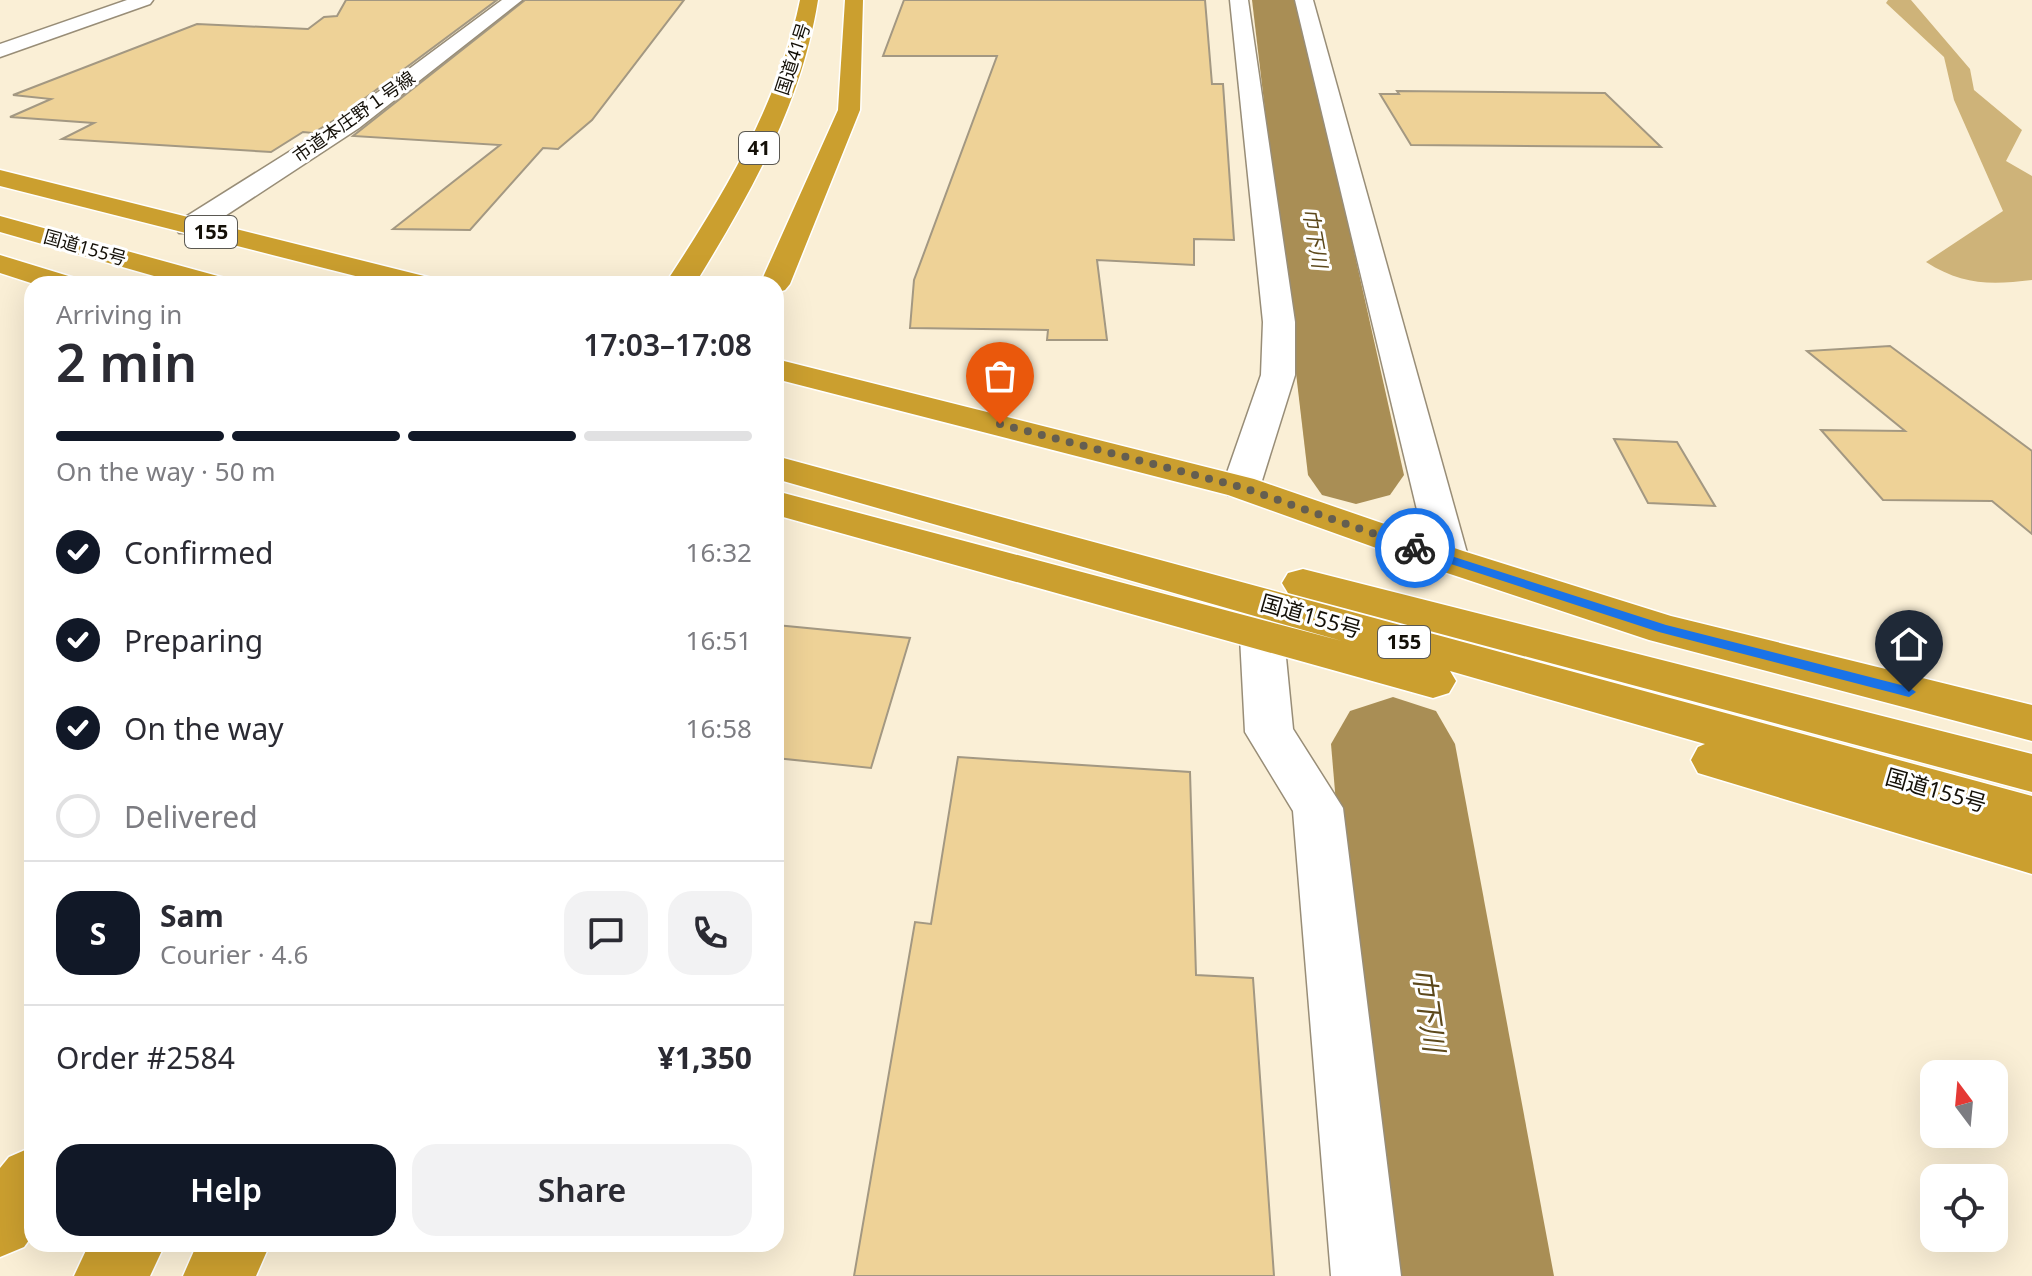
<!DOCTYPE html>
<meta charset="utf-8">
<style>
:root{--surface:#fff;--page:#f2f2f3;--text:#2b2b33;--muted:#7c7c81;--line:#e1e1e2;--accent:#111827}
body{margin:0;font-family:"Noto Sans","Noto Sans JP",sans-serif;background:var(--page);color:var(--text);height:100vh;display:flex;flex-direction:column;font-size:30px;white-space:nowrap}
*{box-sizing:border-box;margin:0}
p{font-size:26px;color:var(--muted)}
.icon{flex:none;width:44px;height:44px;fill:none;stroke:currentColor;stroke-width:2;stroke-linecap:round;stroke-linejoin:round}
.map{position:relative;flex:1;overflow:hidden}
.sheet{position:absolute;left:24px;top:276px;width:760px;height:976px;display:flex;flex-direction:column;background:var(--surface);border-radius:24px;box-shadow:0 8px 32px #0002}
.sheet>*{flex:none}
.needle{width:52px;rotate:344deg}
.controls{position:absolute;left:1920px;top:1060px;display:grid;gap:16px}
.controls a{display:grid;place-items:center;width:88px;height:88px;border-radius:16px;background:var(--surface);box-shadow:0 8px 32px #0002;font-size:40px}
.pin{position:absolute;display:grid;place-items:center;width:68px;height:68px;color:#fff;margin:-82px -34px;border-radius:50% 50% 50% 0;rotate:-45deg;box-shadow:0 0 8px #0007}
.pin .icon{rotate:45deg}
.courier{position:absolute;display:grid;place-items:center;width:80px;height:80px;margin:-40px;border:6px solid #1a73e8;border-radius:50%;background:#fff;color:#222;box-shadow:0 2px 10px #0007}
.headline em{font-style:normal;font-weight:600}
.headline div{display:flex;flex-direction:column-reverse}
.headline{display:flex;align-items:center;justify-content:space-between;height:136px;padding:0 32px}
h1{font-size:52px;font-weight:600;line-height:60px}
.bar{display:grid;grid-template-columns:repeat(4,1fr);gap:12px 8px;align-content:center;height:96px;padding:0 32px}
.bar i{height:10px;border-radius:6px;background:var(--line)}
.bar .selected{background:var(--accent)}
.bar p{grid-column:span 4}
.line{display:flex;align-items:center;gap:20px;padding:0 32px;border-top:2px solid var(--line)}
.line div{flex:1}
.round{display:grid;place-items:center;flex:none;width:84px;height:84px;border-radius:24px;background:var(--page)}
ol{padding:0 32px;list-style:none}
li{display:flex;align-items:center;gap:24px;height:88px}
li p{margin-inline-start:auto}
li .icon{padding:8px;border-radius:50%;background:var(--accent);color:#fff;stroke-width:4}
li:last-child{color:var(--muted)}
li i{width:44px;height:44px;border:4px solid var(--line);border-radius:50%}
.button{display:flex;gap:16px;margin-top:auto;padding:16px 32px}
.button a{flex:1;height:92px;border-radius:24px;background:var(--accent);color:#fff;font-size:32px;font-weight:600;line-height:92px;text-align:center}
.button a+a{background:var(--page);color:var(--text)}
.map>svg:first-child{display:block}
</style>
<div class="map">
<svg width="2032" height="1276" viewBox="0 0 2032 1276">
<rect width="100%" height="100%" fill="#faefd6"/>
<!-- forest -->
<path fill="#ceb379" d="M1888,0h23l59,69 4,21 48,40 -16,31 26,15v104c-42,5 -70,5 -106,-18l77,-51 -49,-111 -10,-43 -58,-54z"/>
<g fill="none" stroke-linecap="round" stroke-linejoin="round">
<!-- river -->
<g fill="#a98e55" fill-rule="evenodd">
<polygon points="1252,0 1298,0 1404,475 1390,495 1356,504 1322,495 1308,475"/>
<polygon points="1393,697 1436,711 1455,744 1554,1276 1376,1276 1331,744 1350,711"/>
</g>
</g>
<!-- building -->
<g fill="#eed297" stroke="#a39882" stroke-width="2">
<polygon points="346,0 497,0 341,116 313,133 303,132 271,152 62,139 94,123 10,117 51,99 13,95 197,24 308,29 324,17 337,16"/>
<polygon points="525,0 684,0 592,120 558,149 543,148 470,230 393,229 500,145 353,136"/>
<polygon points="904,0 1205,0 1212,84 1223,84 1234,240 1194,239 1194,265 1097,260 1107,340 1047,340 1048,330 910,328 914,280 997,56 883,56"/>
<polygon points="1397,91 1605,93 1661,147 1411,145 1380,94 1399,94"/>
<polygon points="1890,346 2032,451 2032,534 1992,501 1883,500 1821,430 1905,431 1807,351"/>
<polygon points="1614,439 1677,442 1715,506 1648,503"/>
<polygon points="776,625 910,638 871,768 776,758"/>
<polygon points="958,757 1190,772 1196,975 1253,978 1274,1276 854,1276 915,922 931,924"/>
</g>
<g fill="none" stroke-linecap="round" stroke-linejoin="round">
<defs>
<g id="street">
<polygon points="127,0 153,0 150,4 0,57 0,44"/>
<polygon points="502,0 522,0 359,128 199,233 179,233 175,227 179,221 343,118"/>
<polygon points="1230,0 1248,0 1295,322 1295,375 1260,487 1254,495 1241,498 1228,495 1222,487 1261,375 1263,322"/>
<polygon points="1295,0 1313,0 1469,560 1463,569 1449,573 1435,569 1429,560"/>
<polygon points="1262,622 1278,626 1284,637 1293,729 1343,808 1401,1276 1331,1276 1293,811 1245,732 1240,637 1246,626"/>
</g>
<g id="highway">
<path d="M800,0h18c-17,106 -68,194 -123,284h-30c59,-90 113,-178 135,-284z"/>
<polygon points="845,0 863,0 860,110 790,284 785,290 776,293 776,284 760,284 838,110"/>
<polygon points="0,170 432,278 437,284 387,284 0,186"/>
<polygon points="0,216 225,278 230,284 182,284 0,232"/>
<polygon points="0,255 75,278 80,284 34,284 0,273"/>
<polygon points="776,359 1254,479 1463,551 1671,616 2032,705 2032,741 1649,640 1435,569 1228,495 776,379"/>
<polygon points="776,456 2032,796 2032,874 1698,773 1691,760 1698,747 1705,744 1450,671 1456,681 1449,693 1433,698 776,515 776,491 1342,641 776,479"/>
<polygon points="1303,569 2032,754 2032,792 1288,593 1282,583 1288,573"/>
<polygon points="32,1147 32,1236 24,1247 0,1257 0,1168 9,1157"/>
<polygon points="89,1244 165,1244 150,1276 74,1276"/>
<polygon points="197,1244 270,1244 256,1276 183,1276"/>
</g>
</defs>
<!-- street casing -->
<use href="#street" stroke="#988d77" stroke-width="3"/>
<!-- highway casing -->
<use href="#highway" stroke="#fff" stroke-width="3"/>
<!-- street -->
<use href="#street" fill="#fff" fill-rule="evenodd"/>
<!-- highway -->
<use href="#highway" fill="#cb9f2f" fill-rule="evenodd"/>
</g>
<!-- route -->
<polygon fill="#1a73e8" points="1411,546 1420,546 1666,625 1909,687 1916,692 1909,697 1659,632 1411,551"/>
<g fill="none" stroke-linecap="round" stroke-linejoin="round">
<!-- done -->
<polyline stroke="#645e50" stroke-width="8" stroke-dasharray="0 14.4" points="1000,424 1241,487 1415,548"/>
</g>
<g text-anchor="middle" stroke-width="6" stroke-linejoin="round" paint-order="stroke">
<!-- far-street labels -->
<g font-size="18" fill="#141008" stroke="#fff">
<text transform="translate(793 59) rotate(-72)" y="6">国道41号</text>
<text transform="translate(354 117) rotate(-35)" y="6">市道本庄野１号線</text>
<text transform="translate(85 248) rotate(16)" y="6">国道155号</text>
</g>
<!-- shield labels -->
<g fill="#fff" stroke="#5a5852" stroke-width="2">
<rect x="739" y="132" width="40" height="32" rx="6"/>
<rect x="185" y="216" width="52" height="32" rx="6"/>
<rect x="1378" y="626" width="52" height="32" rx="6"/>
</g>
<g font-size="20" font-weight="bold" fill="#141008">
<text x="759" y="155">41</text>
<text x="211" y="239">155</text>
<text x="1404" y="649">155</text>
</g>
<!-- far-water labels -->
<g font-size="20" font-style="italic" fill="#5c481b" stroke="#fff">
<text transform="translate(1315 238) rotate(80)" y="7">巾下川</text>
</g>
<!-- street labels -->
<g font-size="22" fill="#141008" stroke="#fff">
<text transform="translate(1311 616) rotate(16)" y="8">国道155号</text>
<text transform="translate(1936 790) rotate(16)" y="8">国道155号</text>
</g>
<!-- near-water labels -->
<g font-size="28" font-style="italic" fill="#5c481b" stroke="#fff">
<text transform="translate(1429 1010) rotate(82)" y="10">巾下川</text>
</g>
</g>
</svg>
<div class="controls">
<a><svg class="needle" viewBox="-14 -14 28 28"><path d="M0-13l5 13h-10z" fill="#e53935"/><path d="M0 13l5-13h-10z" fill="#7c7c81"/></svg></a>
<a><svg class="icon" aria-label="locate" viewBox="0 0 24 24"><circle cx="12" cy="12" r="6"/><path d="M12 2v4M12 18v4M2 12h4M18 12h4"/></svg></a>
</div>
<div class="pin" style="left:1000px;top:424px;background:#ea580c"><svg class="icon" aria-label="bag" viewBox="0 0 24 24"><path d="M5 8h14l-1 12H6zM9 8a3 3 0 0 1 6 0"/></svg></div>
<div class="pin" style="left:1909px;top:692px;background:#1f2937"><svg class="icon" aria-label="home" viewBox="0 0 24 24"><path d="M3 11l9-7 9 7M6 9v11h12V9"/></svg></div>
<div class="courier" style="left:1415px;top:548px"><svg class="icon" aria-label="bike" viewBox="0 0 24 24"><circle cx="6" cy="16" r="4"/><circle cx="18" cy="16" r="4"/><path d="M6 16l4-8h5l3 8M10 8l3 8H6M13 5h3"/></svg></div>
<section class="sheet">
<div class="headline"><div><h1>2 min</h1><p>Arriving in</p></div><em>17:03–17:08</em></div>
<div class="bar"><i class="selected"></i><i class="selected"></i><i class="selected"></i><i></i><p>On the way · 50 m</p></div>
<ol>
<li><svg class="icon" aria-label="check" viewBox="0 0 24 24"><path d="M5 12l5 5 9-10"/></svg>Confirmed<p>16:32</p></li>
<li><svg class="icon" aria-label="check" viewBox="0 0 24 24"><path d="M5 12l5 5 9-10"/></svg>Preparing<p>16:51</p></li>
<li><svg class="icon" aria-label="check" viewBox="0 0 24 24"><path d="M5 12l5 5 9-10"/></svg>On the way<p>16:58</p></li>
<li><i></i>Delivered</li>
</ol>
<div class="line" style="height:144px"><b class="round" style="background:var(--accent);color:#fff">S</b><div><b>Sam</b><p>Courier · 4.6</p></div><a class="round"><svg class="icon" aria-label="chat" viewBox="0 0 24 24"><path d="M4 5h16v11H9l-5 4z"/></svg></a><a class="round"><svg class="icon" aria-label="phone" viewBox="0 0 24 24"><path d="M5 4h4l2 5-3 2q2 4 5 5l2-3 5 2v4C11 20 4 13 5 4z"/></svg></a></div>
<div class="line" style="height:104px"><div>Order #2584</div><b>¥1,350</b></div>
<div class="button"><a>Help</a><a>Share</a></div>
</section>
</div>
